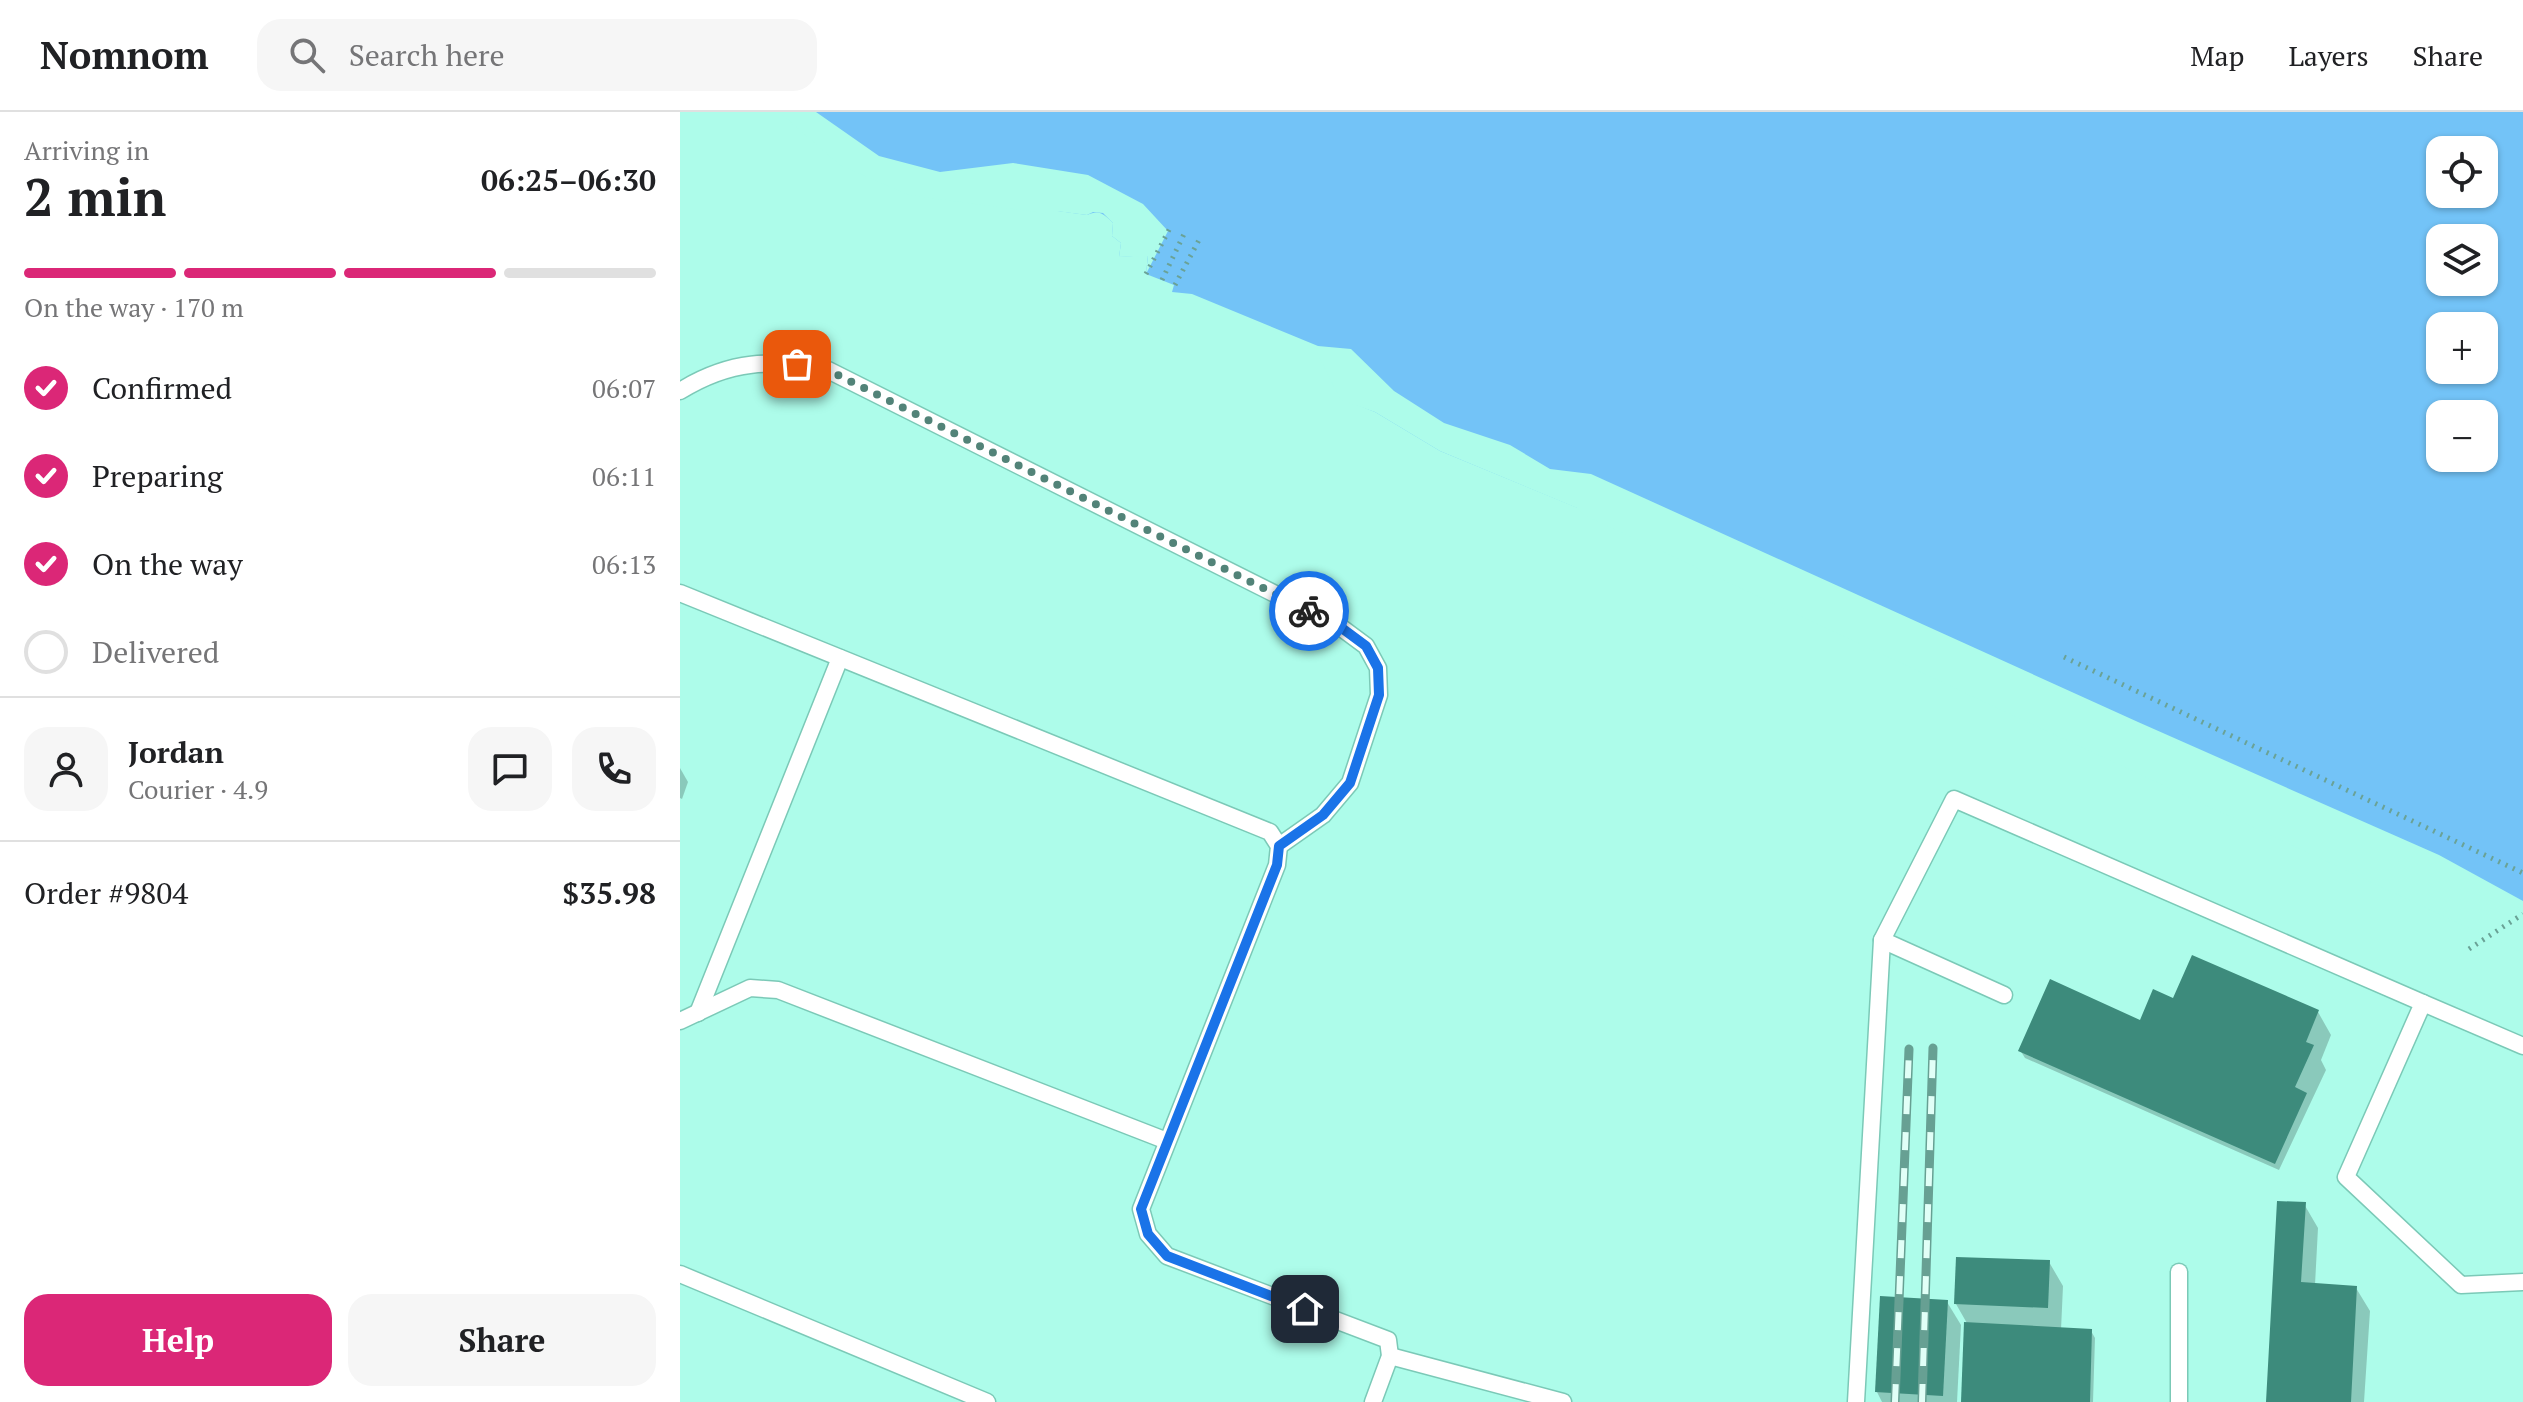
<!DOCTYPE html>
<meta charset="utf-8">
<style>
:root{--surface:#fff;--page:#f6f6f6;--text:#202124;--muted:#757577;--line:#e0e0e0;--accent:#db2777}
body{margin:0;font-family:"PT Serif",serif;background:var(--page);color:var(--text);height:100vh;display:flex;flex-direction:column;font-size:30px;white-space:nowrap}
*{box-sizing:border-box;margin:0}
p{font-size:26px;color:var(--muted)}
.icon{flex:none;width:44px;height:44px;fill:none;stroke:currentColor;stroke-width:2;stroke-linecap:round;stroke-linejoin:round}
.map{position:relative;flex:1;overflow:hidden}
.sheet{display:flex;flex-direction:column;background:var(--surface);width:680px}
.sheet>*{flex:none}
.buttons{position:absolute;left:1746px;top:24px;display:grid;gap:16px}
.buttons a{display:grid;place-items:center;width:72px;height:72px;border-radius:16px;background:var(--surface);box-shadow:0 2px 6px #0004;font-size:40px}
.pin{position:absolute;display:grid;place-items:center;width:68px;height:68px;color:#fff;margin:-34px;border-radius:16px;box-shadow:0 4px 12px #0006}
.courier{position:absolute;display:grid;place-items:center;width:80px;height:80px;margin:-40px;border:6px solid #1a73e8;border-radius:50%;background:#fff;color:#222;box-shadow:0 2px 10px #0007}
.overview em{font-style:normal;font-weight:800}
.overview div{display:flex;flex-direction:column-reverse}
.overview{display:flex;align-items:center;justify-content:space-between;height:136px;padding:0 24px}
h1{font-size:52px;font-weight:800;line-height:60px}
.bar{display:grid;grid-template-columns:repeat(4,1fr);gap:12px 8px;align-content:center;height:96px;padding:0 24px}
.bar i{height:10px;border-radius:6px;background:var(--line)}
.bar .selected{background:var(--accent)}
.bar p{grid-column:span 4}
.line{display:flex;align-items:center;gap:20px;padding:0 24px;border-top:2px solid var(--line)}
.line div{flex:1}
.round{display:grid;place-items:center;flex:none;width:84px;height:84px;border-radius:24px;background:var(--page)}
ol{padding:0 24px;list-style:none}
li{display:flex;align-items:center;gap:24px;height:88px}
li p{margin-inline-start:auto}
li .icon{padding:8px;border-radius:50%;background:var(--accent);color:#fff;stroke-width:4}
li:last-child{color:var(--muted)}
li i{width:44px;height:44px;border:4px solid var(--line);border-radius:50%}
.cta{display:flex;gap:16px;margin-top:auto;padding:16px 24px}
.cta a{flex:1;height:92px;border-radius:24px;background:var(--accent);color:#fff;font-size:32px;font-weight:800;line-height:92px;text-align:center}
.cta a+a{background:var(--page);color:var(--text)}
header{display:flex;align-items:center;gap:48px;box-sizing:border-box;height:112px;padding:0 40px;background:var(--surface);border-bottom:2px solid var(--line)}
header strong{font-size:38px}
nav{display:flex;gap:44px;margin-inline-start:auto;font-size:28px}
.search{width:560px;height:72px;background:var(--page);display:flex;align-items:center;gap:20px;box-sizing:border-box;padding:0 28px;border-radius:24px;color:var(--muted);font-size:30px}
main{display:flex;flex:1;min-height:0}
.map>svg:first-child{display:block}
</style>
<header>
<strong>Nomnom</strong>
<div class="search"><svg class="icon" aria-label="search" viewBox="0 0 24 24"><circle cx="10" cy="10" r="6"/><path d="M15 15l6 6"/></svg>Search here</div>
<nav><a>Map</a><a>Layers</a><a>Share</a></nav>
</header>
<main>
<section class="sheet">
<div class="overview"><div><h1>2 min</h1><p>Arriving in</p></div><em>06:25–06:30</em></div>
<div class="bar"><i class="selected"></i><i class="selected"></i><i class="selected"></i><i></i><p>On the way · 170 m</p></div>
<ol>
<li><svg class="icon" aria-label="check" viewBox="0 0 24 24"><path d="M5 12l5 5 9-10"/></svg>Confirmed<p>06:07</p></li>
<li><svg class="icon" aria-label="check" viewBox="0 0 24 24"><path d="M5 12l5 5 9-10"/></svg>Preparing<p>06:11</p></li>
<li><svg class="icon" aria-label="check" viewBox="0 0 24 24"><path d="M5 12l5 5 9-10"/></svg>On the way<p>06:13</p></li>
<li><i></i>Delivered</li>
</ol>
<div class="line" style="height:144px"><a class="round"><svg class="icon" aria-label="person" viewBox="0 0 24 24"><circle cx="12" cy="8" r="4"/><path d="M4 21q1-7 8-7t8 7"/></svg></a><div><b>Jordan</b><p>Courier · 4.9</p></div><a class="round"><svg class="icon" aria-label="chat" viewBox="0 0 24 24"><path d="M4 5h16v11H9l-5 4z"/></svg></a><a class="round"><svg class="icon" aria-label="phone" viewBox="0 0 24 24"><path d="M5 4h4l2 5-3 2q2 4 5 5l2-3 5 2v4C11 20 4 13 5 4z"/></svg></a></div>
<div class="line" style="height:104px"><div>Order #9804</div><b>$35.98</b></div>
<div class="cta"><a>Help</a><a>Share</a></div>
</section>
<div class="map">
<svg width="1843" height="1290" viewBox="0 0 1843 1290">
<rect width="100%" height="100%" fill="#adfcea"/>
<!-- water -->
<path fill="#73c3f7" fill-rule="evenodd" d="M103,0h1740v837l-928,-434 -155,-64 -65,-39 -30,-12 -27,-54 -126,-52 -20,-2 2,-7 -28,-11 2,-19 -29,2 2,-14 -9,-7 1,-13c-9,-9 -14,-14 -26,-8l-177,-24zM1760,38h44v44h-44zM1760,126h44v44h-44zM1760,214h44v44h-44zM1760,302h44v44h-44z"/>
<!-- pier -->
<g fill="#adfcea">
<polygon points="99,0 136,0 199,44 260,60 333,51 408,63 463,92 488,119 466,162 468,144 439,145 441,131 432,124 433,111 423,101 413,100 407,103 376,99 363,101 229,83 160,53"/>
<polygon points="638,234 671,237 714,279 764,311 830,333 870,357 911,362 1458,610 1759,743 1843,789 1843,841 904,403 897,396 760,339 695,300 661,288 636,239"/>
</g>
<!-- shadow -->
<g fill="#0003">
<polygon points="0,656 8,670 2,687 0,686"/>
<polygon points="1494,889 1638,900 1651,923 1641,948 1646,958 1599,1058 1345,946 1340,938 1461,910"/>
<polygon points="1624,1092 1638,1116 1635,1173 1676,1176 1690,1199 1684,1290 1588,1290"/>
<polygon points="1369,1150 1383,1174 1381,1218 1411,1219 1415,1226 1413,1290 1283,1290 1288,1213 1276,1192"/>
<polygon points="1267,1190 1281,1213 1277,1290 1202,1290 1197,1280"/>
</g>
<!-- building -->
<g fill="#3d8b7c">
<polygon points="1512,843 1639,898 1626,930 1634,933 1615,975 1627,981 1595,1052 1338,939 1370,867 1460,908 1473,877 1493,886"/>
<polygon points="1597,1089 1626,1090 1621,1170 1677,1174 1671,1290 1586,1290"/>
<polygon points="1276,1145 1370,1148 1368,1196 1274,1192"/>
<polygon points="1200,1184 1268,1188 1263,1284 1195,1280"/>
<polygon points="1284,1210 1412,1217 1410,1290 1281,1290"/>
</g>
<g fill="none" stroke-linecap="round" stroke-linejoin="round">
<defs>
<g id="service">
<path d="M0,279c50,-31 91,-32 148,-21l511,256 27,20 12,22 1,27 -29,88 -27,32 -44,31"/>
<polyline points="0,481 590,720 599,734 597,753 461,1097 468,1122 487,1144 708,1228 710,1244 693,1290"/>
<polyline points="1202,828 1324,883"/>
<polyline points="1743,891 1843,934"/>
<polyline points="18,901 160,546"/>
<polyline points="0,909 70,876 98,878 487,1029"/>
<polyline points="0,1162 307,1290"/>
<polyline points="710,1244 883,1290"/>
<polyline points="1176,1290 1202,828 1274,687 1743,891 1666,1065 1781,1173 1843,1170"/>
<polyline points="1499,1290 1499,1160"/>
</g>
</defs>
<!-- service casing -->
<use href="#service" stroke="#7bc9b7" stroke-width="19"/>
<!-- path -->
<g stroke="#6aa296" stroke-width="5" stroke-dasharray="2 6" stroke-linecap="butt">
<polyline points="466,162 491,114"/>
<polyline points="482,168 505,120"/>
<polyline points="495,173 519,128"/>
<polyline points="1384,545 1843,761"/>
<polyline points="1789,837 1843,802"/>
</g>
<!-- service -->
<use href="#service" stroke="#fff" stroke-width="16"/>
<defs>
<g id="rail">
<polyline points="1215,1290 1229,937"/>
<polyline points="1242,1290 1253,936"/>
</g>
</defs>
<!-- rail casing -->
<use href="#rail" stroke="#67a093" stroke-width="9"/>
<!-- rail -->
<use href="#rail" stroke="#e1fff7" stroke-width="6" stroke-dasharray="18" stroke-linecap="butt"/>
</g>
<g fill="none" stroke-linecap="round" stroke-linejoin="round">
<!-- done -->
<polyline stroke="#528378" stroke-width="8" stroke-dasharray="0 14.4" points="117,252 148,258 629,499"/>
<!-- route -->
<polyline stroke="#1a73e8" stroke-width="10" points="625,1197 487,1144 468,1122 461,1097 597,753 599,734 643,703 670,671 699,583 698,556 686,534 659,514 629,499"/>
</g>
</svg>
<div class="buttons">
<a><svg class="icon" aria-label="locate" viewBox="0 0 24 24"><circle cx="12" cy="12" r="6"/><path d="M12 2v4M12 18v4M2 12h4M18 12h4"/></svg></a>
<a><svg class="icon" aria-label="layers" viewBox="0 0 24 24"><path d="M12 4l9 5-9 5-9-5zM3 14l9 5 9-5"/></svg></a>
<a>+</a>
<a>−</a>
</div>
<div class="pin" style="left:117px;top:252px;background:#ea580c"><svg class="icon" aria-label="bag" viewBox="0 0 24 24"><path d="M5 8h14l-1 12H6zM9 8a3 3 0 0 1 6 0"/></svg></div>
<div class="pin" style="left:625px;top:1197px;background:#1f2937"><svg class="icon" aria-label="home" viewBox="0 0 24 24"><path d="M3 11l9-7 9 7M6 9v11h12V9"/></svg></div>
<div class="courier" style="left:629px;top:499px"><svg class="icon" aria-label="bike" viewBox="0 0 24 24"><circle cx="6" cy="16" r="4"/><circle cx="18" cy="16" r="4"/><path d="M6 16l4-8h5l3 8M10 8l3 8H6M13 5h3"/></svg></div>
</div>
</main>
